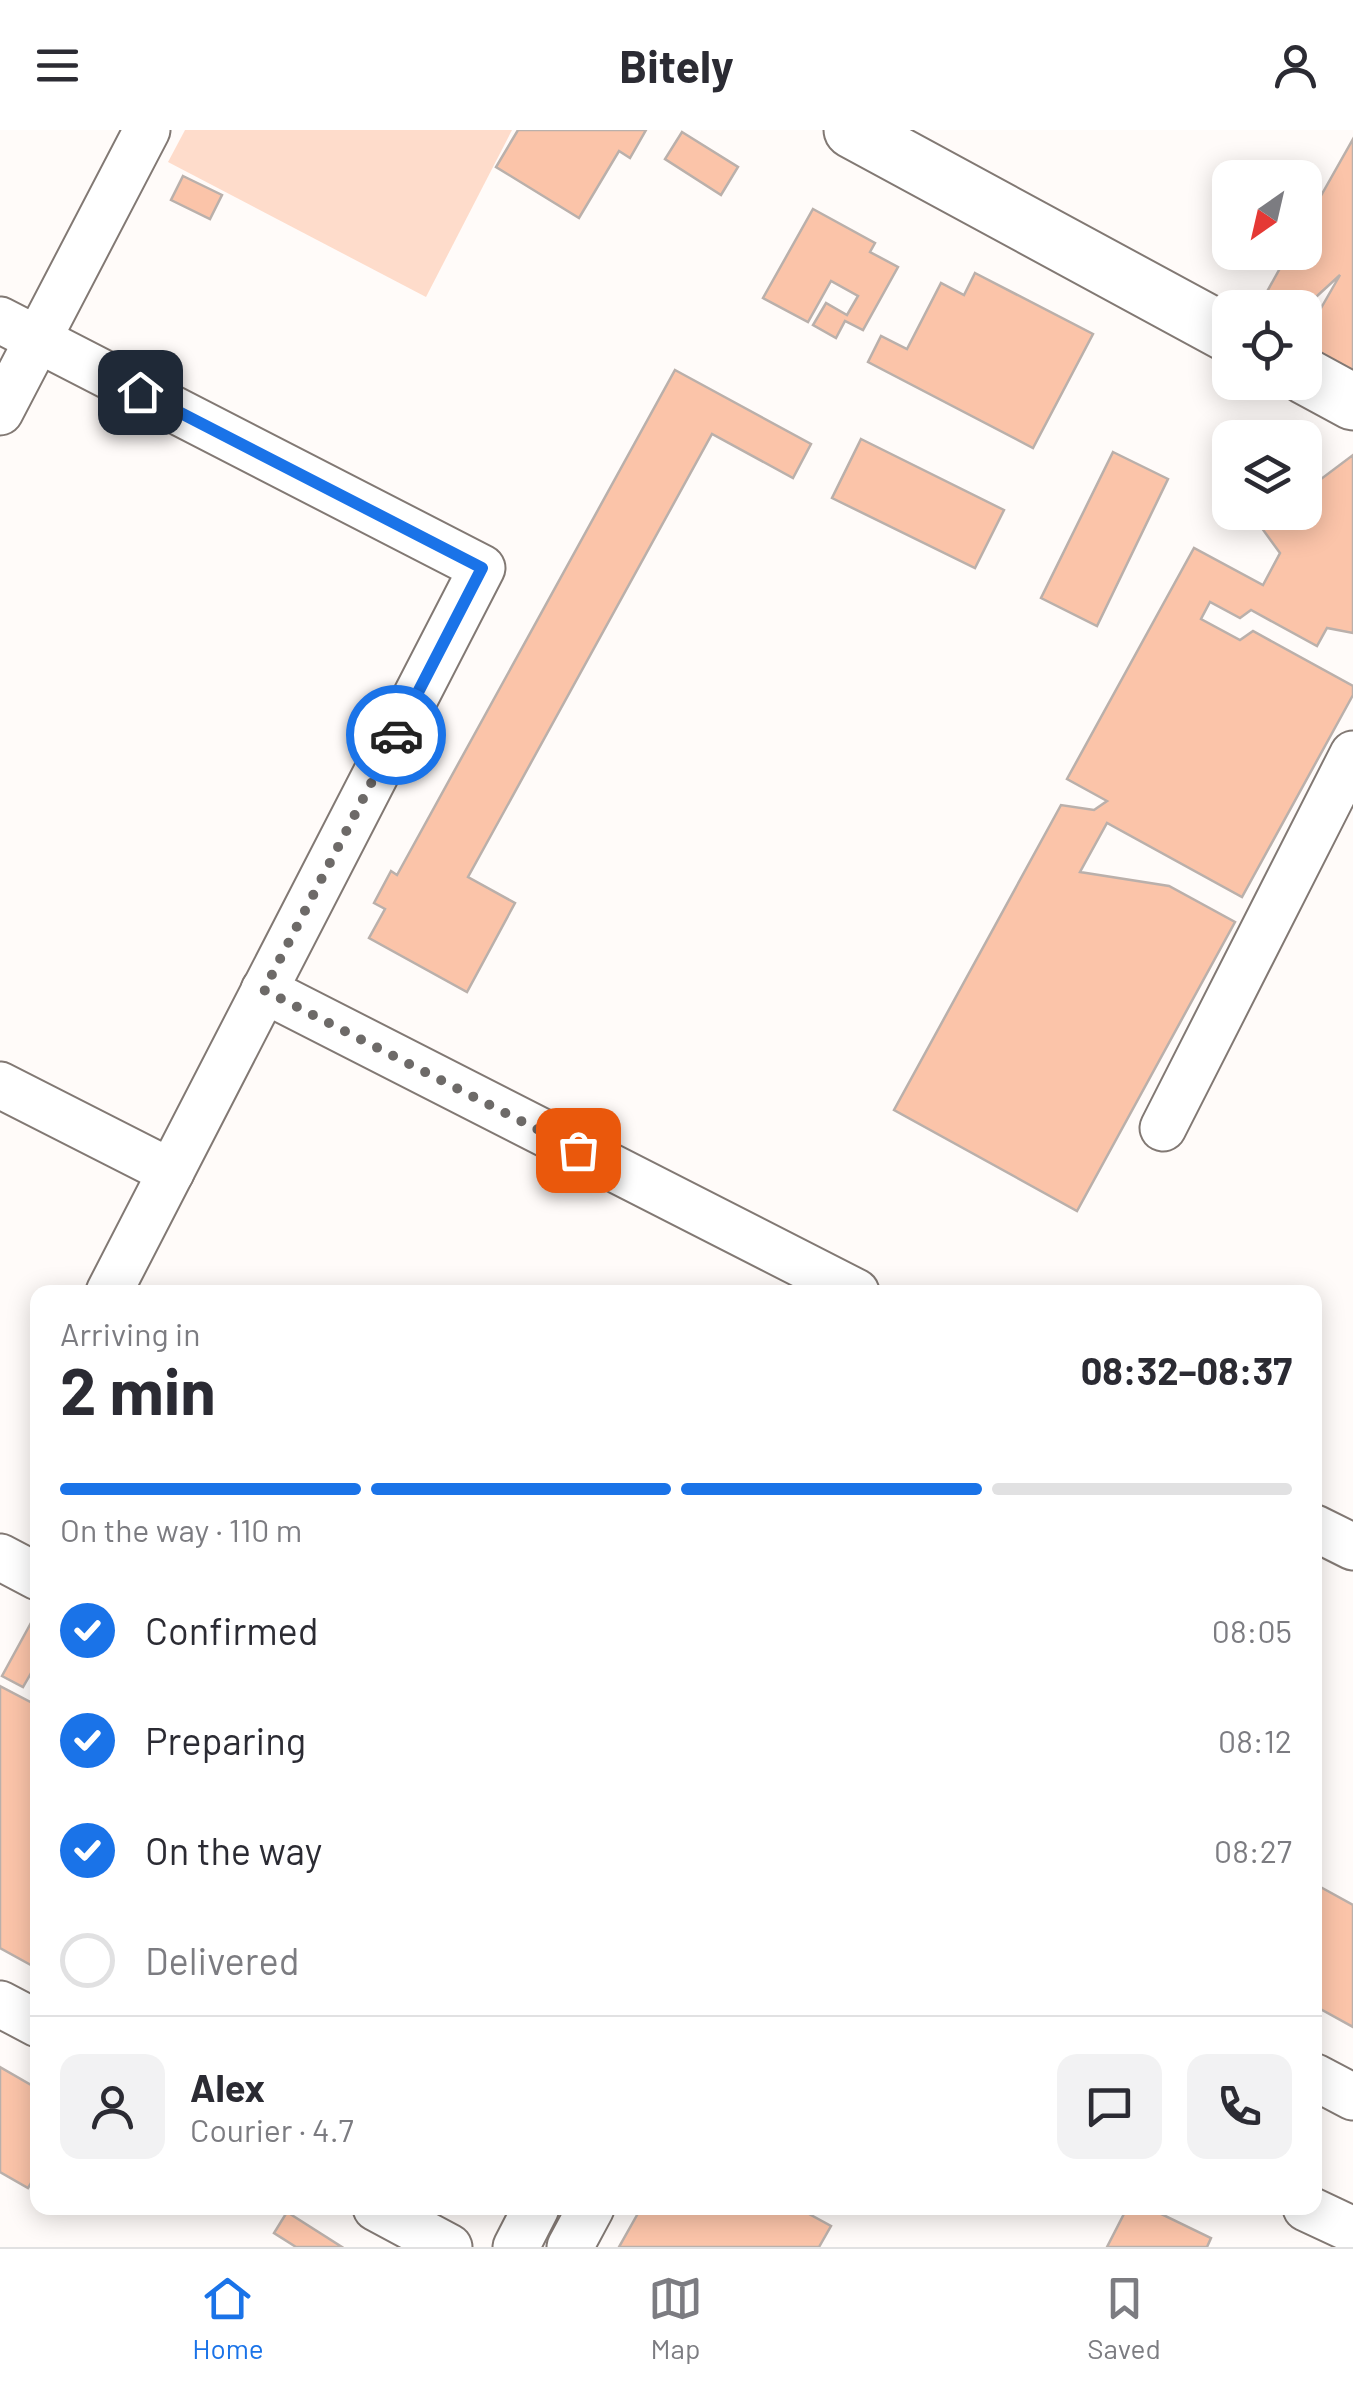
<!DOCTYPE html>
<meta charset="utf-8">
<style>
:root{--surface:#fff;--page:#f2f2f3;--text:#2b2b33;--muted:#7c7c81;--line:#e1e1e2;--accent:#1a73e8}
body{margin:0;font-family:Barlow,sans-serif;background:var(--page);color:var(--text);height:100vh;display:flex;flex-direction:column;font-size:38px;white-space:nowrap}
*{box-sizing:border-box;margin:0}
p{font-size:32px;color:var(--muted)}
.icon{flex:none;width:55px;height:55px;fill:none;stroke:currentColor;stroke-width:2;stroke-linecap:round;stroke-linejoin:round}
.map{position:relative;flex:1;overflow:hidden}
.panel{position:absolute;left:30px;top:1155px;width:1292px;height:930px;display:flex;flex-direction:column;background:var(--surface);border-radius:20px;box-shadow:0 5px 25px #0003}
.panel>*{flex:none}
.needle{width:65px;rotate:214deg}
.tools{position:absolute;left:1212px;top:30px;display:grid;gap:20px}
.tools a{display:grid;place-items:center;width:110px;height:110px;border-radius:20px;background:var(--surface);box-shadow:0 5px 25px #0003;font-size:50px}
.pin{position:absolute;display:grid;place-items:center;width:85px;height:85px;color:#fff;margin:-42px;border-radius:20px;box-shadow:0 5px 15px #0006}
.courier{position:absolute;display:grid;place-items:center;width:100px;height:100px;margin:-50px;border:8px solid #1a73e8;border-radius:50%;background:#fff;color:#222;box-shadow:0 2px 12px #0007}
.overview em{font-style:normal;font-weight:700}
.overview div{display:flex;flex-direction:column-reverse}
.overview{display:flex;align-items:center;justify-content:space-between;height:170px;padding:0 30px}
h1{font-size:65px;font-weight:700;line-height:75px}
.bar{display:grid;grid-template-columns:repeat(4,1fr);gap:15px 10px;align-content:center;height:120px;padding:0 30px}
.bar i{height:12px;border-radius:8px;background:var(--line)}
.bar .current{background:var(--accent)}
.bar p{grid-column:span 4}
.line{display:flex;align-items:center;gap:25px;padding:0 30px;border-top:2px solid var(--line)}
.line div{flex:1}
.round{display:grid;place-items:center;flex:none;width:105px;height:105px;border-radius:20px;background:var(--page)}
ol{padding:0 30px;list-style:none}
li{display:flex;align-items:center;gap:30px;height:110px}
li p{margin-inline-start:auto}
li .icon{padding:10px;border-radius:50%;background:var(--accent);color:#fff;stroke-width:4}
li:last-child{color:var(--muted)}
li i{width:55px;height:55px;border:5px solid var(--line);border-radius:50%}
header{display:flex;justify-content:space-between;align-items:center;height:130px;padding:0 30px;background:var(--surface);font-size:45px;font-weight:700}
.menu{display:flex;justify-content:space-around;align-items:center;height:140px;border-top:2px solid var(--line);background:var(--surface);font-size:28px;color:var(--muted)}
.menu a{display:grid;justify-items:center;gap:5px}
.menu .current{color:var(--accent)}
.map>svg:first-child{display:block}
</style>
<header><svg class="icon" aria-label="menu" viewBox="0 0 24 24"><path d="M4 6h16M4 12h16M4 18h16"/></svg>Bitely<svg class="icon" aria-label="person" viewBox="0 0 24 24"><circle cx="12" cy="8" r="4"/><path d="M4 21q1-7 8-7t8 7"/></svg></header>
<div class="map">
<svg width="1353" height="2117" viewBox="0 0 1353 2117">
<rect width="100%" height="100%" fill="#fffbf9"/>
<!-- green -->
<polygon fill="#fedccb" points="185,0 512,0 426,167 168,32"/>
<!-- building -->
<g fill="#fbc4a9" stroke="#bab0ab" stroke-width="2.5">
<polygon points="518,0 646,0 630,28 619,21 579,88 496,37"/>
<polygon points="682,2 738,37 721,65 665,29"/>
<polygon points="1353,9 1353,243 1305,216 1305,206 1340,145 1304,178 1259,176 1289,122 1305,122 1305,94"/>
<polygon points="183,46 222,65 210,89 171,70"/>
<polygon points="813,79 875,113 870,122 898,137 863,200 845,191 836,208 813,195 826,173 847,185 858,166 831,151 808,192 763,168"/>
<polygon points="975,143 1093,204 1033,318 868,232 881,206 907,219 941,153 964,165"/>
<polygon points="675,240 811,314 793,348 712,304 468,747 515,773 467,862 369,808 385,779 374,773 391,741 397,745"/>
<polygon points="861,309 1004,380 975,438 832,368"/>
<polygon points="1113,322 1168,349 1097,496 1041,468"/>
<polygon points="1353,325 1353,503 1327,498 1317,516 1251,480 1240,488 1210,472 1201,489 1240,510 1253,501 1353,556 1353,565 1242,767 1107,693 1080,742 1169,756 1235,792 1077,1081 894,980 1061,675 1094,680 1107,671 1067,649 1194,418 1263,455 1280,423 1261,397 1269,382 1305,382 1305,361"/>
<polygon points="38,1480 38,1531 23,1557 2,1546"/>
<polygon points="0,1556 38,1576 38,1839 0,1818"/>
<polygon points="1315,1754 1353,1775 1353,1897 1315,1876"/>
<polygon points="0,1937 38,1959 38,2042 28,2058 0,2042"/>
<polygon points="641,2078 798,2078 831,2096 819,2117 619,2117"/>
<polygon points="1127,2078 1149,2078 1211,2108 1207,2117 1107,2117"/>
<polygon points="287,2082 342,2117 296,2117 274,2103"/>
</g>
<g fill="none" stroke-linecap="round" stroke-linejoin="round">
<defs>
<g id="minor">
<polyline points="0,190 482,438 109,1162"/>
<polyline points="0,282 147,0"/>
<polyline points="264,860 856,1162"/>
<polyline points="0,955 171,1042"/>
<polyline points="1163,998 1353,624"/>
<polyline points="1315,1398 1353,1417"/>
<polyline points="0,1427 38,1447"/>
<polyline points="0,1874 38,1894"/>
<polyline points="1315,1947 1353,1967"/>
<polyline points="376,2078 449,2117"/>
<polyline points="1306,2078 1353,2100"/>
<polyline points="516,2117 536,2078"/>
<polyline points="570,2117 591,2078"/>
</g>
<g id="major">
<polyline points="852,0 1230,205"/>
<polyline points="1305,246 1353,272"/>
</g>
</defs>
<!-- minor casing -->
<use href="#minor" stroke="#827974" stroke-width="49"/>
<!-- major casing -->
<use href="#major" stroke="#827974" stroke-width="59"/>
<!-- minor -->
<use href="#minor" stroke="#fff" stroke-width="45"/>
<!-- major -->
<use href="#major" stroke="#fff" stroke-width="55"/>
</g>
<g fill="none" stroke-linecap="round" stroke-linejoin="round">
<!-- done -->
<polyline stroke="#6d6a68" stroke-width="10" stroke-dasharray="0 18" points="396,605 264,860 578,1020"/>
<!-- route -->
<polyline stroke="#1a73e8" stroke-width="12" points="140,262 482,438 396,605"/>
</g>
</svg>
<div class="tools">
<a><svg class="needle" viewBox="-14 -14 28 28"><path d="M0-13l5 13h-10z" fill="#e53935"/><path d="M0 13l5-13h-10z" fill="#7c7c81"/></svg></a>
<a><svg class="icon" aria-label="locate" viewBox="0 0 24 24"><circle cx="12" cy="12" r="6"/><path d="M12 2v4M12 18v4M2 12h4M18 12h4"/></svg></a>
<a><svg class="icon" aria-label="layers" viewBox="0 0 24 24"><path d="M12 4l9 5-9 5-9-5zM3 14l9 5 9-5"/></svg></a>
</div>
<div class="pin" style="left:578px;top:1020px;background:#ea580c"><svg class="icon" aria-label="bag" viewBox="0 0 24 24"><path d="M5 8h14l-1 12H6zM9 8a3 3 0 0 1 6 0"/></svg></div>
<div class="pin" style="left:140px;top:262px;background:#1f2937"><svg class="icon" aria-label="home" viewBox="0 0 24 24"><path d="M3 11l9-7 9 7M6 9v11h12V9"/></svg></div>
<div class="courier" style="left:396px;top:605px"><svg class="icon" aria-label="car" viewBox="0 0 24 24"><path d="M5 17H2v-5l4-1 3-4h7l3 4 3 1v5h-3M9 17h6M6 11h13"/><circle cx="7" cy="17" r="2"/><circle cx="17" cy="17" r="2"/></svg></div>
<section class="panel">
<div class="overview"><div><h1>2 min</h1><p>Arriving in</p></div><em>08:32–08:37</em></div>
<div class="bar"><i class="current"></i><i class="current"></i><i class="current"></i><i></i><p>On the way · 110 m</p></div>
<ol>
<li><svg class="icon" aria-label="check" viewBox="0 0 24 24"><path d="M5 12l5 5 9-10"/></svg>Confirmed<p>08:05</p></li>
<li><svg class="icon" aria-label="check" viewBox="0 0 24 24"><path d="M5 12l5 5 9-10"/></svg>Preparing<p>08:12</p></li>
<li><svg class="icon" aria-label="check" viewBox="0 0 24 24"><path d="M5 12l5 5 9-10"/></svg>On the way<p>08:27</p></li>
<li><i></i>Delivered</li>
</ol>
<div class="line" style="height:180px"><a class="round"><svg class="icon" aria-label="person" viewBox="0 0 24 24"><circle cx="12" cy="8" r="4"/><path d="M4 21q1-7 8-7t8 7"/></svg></a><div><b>Alex</b><p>Courier · 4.7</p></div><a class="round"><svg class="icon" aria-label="chat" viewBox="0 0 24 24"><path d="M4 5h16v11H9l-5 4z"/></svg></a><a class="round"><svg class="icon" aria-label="phone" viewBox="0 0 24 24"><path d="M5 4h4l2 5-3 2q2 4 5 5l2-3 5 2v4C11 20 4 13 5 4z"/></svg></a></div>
</section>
</div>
<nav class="menu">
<a class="current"><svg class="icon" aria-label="home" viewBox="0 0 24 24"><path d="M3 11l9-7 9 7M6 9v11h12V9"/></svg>Home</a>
<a><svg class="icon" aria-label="map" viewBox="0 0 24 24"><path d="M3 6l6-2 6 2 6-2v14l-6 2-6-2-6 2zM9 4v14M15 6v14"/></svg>Map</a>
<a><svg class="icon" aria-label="saved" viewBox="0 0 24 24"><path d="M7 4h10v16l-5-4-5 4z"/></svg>Saved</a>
</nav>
